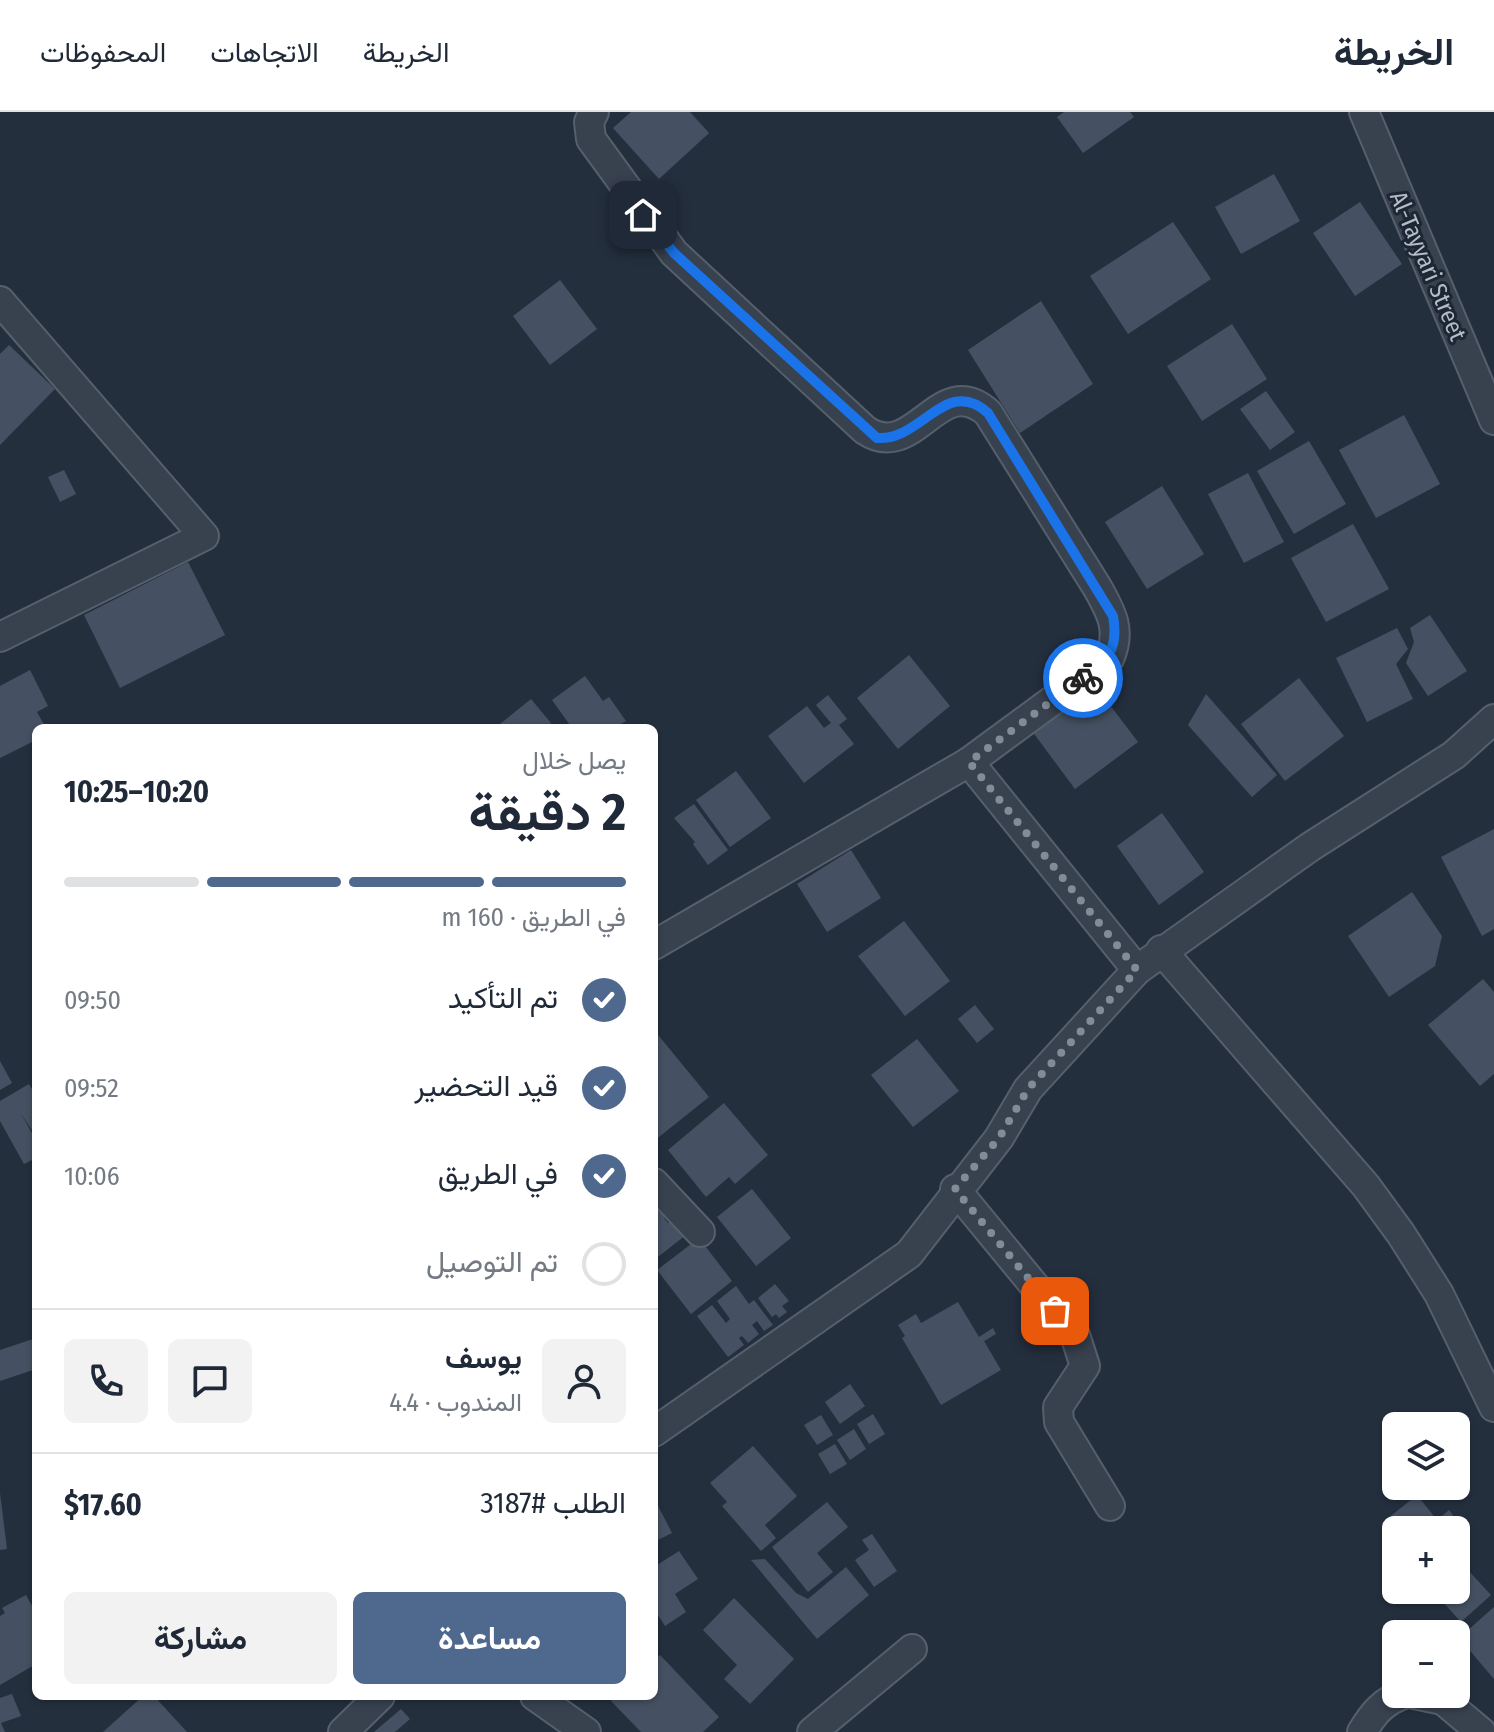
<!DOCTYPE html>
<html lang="ar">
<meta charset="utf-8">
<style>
:root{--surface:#fff;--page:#f2f2f3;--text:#1f2937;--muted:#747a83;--line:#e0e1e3;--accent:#4f688e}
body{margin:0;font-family:"Fira Sans Condensed",Vazirmatn,sans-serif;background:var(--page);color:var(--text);direction:rtl;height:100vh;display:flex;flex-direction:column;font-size:30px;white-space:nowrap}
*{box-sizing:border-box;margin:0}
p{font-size:26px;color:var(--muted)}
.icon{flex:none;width:44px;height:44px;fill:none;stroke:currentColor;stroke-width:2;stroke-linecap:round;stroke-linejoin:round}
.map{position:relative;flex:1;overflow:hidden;direction:ltr}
.sheet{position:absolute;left:32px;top:612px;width:626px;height:976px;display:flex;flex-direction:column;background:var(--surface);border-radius:12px;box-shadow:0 2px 6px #0004;direction:rtl}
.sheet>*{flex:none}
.buttons{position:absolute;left:1382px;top:1300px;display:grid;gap:16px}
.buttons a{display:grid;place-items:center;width:88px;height:88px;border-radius:12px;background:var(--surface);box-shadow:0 2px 6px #0004;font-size:40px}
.pin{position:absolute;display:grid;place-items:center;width:68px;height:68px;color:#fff;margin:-34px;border-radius:16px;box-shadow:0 4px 12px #0006}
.courier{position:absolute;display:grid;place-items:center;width:80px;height:80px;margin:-40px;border:6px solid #1a73e8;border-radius:50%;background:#fff;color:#222;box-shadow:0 2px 10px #0007}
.head em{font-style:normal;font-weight:700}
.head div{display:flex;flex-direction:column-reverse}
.head{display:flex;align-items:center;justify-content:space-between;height:136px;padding:0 32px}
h1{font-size:52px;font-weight:700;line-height:60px}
.bar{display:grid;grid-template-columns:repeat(4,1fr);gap:12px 8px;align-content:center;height:96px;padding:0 32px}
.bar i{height:10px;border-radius:6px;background:var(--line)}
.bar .active{background:var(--accent)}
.bar p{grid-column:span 4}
.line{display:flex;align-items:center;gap:20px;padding:0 32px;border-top:2px solid var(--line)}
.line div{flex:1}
.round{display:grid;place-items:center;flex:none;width:84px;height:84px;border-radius:12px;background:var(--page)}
ol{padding:0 32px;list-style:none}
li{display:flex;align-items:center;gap:24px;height:88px}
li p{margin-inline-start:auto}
li .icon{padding:8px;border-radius:50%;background:var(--accent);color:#fff;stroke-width:4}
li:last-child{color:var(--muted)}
li i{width:44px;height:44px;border:4px solid var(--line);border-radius:50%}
.button{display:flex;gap:16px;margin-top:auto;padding:16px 32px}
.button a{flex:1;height:92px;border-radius:12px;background:var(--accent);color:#fff;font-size:32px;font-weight:700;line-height:92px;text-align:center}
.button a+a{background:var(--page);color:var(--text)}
header{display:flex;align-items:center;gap:48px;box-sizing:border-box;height:112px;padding:0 40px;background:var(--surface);border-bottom:2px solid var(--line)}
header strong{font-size:38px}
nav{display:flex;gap:44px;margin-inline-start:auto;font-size:28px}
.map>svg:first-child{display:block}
</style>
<header>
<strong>الخريطة</strong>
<nav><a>الخريطة</a><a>الاتجاهات</a><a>المحفوظات</a></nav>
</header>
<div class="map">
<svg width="1494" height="1620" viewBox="0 0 1494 1620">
<rect width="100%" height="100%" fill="#242f3e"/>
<!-- building -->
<g fill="#455162">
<polygon points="631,0 690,0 709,21 659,67 613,16"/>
<polygon points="1064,0 1130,0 1134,5 1083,41 1057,5"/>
<polygon points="1274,62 1300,109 1241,142 1215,95"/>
<polygon points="1360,90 1402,152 1355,184 1313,121"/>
<polygon points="1173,110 1211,167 1128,222 1090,164"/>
<polygon points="560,168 597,217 550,253 513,204"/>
<polygon points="1041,189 1093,272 1020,321 968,238"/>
<polygon points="1232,212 1267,267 1202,309 1167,254"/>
<polygon points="9,233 55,277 0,333 0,242"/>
<polygon points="1266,279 1295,320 1270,338 1240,297"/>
<polygon points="1404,303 1440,372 1376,406 1339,338"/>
<polygon points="1309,329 1346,392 1294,422 1257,359"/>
<polygon points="64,358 76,382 60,390 48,365"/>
<polygon points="1248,361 1284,430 1244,451 1208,382"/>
<polygon points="1162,374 1204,442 1147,477 1105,410"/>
<polygon points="1353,412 1389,477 1326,510 1291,446"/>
<polygon points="188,450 225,523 120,576 84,503"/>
<polygon points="1430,503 1467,559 1428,584 1406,551 1414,530 1410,516"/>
<polygon points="1397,516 1408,537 1396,552 1413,587 1367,610 1336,546"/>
<polygon points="909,543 950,594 898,637 857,586"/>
<polygon points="30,558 48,594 37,600 46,616 36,616 36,628 0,646 0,574"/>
<polygon points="585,564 603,589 609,585 626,609 621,612 623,616 572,616 552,588"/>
<polygon points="1299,566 1344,624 1285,669 1241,612"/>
<polygon points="1094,572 1138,630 1075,677 1032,619"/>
<polygon points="1206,582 1277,663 1252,685 1188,613"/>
<polygon points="828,583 847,607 839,613 854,632 804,671 768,624 807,594 824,616 831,611 816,593"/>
<polygon points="531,587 551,611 545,616 495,616"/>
<polygon points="736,659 771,706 730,735 696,688"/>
<polygon points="694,692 728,738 708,753 693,732 695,730 674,706"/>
<polygon points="1162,701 1204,760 1159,793 1117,734"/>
<polygon points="1494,717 1494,817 1482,824 1441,745"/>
<polygon points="851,738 881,786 827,820 797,772"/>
<polygon points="1412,780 1442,824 1435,854 1389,885 1348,824"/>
<polygon points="904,809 950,869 905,904 858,844"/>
<polygon points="1483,867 1494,880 1494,962 1480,974 1428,913"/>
<polygon points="975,893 994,917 977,931 958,907"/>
<polygon points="654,918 709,985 654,1029"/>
<polygon points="917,927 959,979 913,1015 871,963"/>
<polygon points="0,949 12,971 0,978"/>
<polygon points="29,972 36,984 36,1024 21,1002 36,1028 36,1046 24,1052 0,1009 0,989"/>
<polygon points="724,991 768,1043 735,1072 729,1065 706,1085 668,1038"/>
<polygon points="752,1077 791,1126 756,1154 717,1105"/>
<polygon points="654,1082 669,1101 664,1106 668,1111 673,1107 686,1123 654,1148"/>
<polygon points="699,1126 732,1169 691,1202 657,1158"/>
<polygon points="775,1172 789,1189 782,1194 787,1200 779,1206 776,1202 772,1205 758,1186"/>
<polygon points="736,1174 749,1192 754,1188 773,1213 764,1219 757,1209 752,1213 759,1222 748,1231 742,1224 739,1226 744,1233 728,1245 697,1204 712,1193 726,1211 730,1207 717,1189"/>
<polygon points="958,1190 979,1225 993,1216 996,1222 984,1229 1001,1258 941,1293 902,1226 905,1224 898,1213 916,1202 921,1211"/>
<polygon points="36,1226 36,1257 0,1269 0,1238"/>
<polygon points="850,1272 865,1294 840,1312 825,1290"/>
<polygon points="873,1302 885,1322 869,1332 857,1312"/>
<polygon points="821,1303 833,1323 817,1333 804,1313"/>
<polygon points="854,1317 866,1337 850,1348 837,1328"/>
<polygon points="835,1332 847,1352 830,1362 818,1342"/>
<polygon points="753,1334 797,1384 765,1413 776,1426 761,1439 722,1394 727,1390 710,1371"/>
<polygon points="0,1381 7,1437 0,1438"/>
<polygon points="1417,1383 1437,1408 1449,1398 1465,1419 1456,1426 1456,1418 1396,1418 1396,1428 1382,1411"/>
<polygon points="654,1386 672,1421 654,1430"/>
<polygon points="827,1390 848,1415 817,1441 833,1460 808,1480 772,1435"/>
<polygon points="872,1422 897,1459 874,1475 855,1448 869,1438 862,1428"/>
<polygon points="679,1439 698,1467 675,1482 686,1500 665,1514 654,1497 654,1455"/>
<polygon points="1456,1445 1491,1483 1461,1510 1432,1478 1456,1478"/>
<polygon points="765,1447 796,1481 808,1487 846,1455 869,1483 817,1527 751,1448"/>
<polygon points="26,1483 36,1501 36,1552 0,1573 0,1504 5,1501 2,1496"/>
<polygon points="734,1486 794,1547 750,1592 724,1567 737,1553 703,1518"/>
<polygon points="1494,1495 1494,1567 1459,1526"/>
<polygon points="660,1543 719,1605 703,1620 641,1620 611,1589 616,1584 654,1584 654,1548"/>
<polygon points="12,1582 21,1604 1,1611 5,1620 0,1620 0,1586"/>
<polygon points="143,1584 154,1584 187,1620 103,1620"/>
<polygon points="401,1597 410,1607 395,1620 374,1620"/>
</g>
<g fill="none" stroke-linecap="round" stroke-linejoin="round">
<defs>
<g id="minor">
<path d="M594,0l-5,10 2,17 83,114 191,177c50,34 74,-61 123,-17l109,174c14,25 25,43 12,72l-140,103 -315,183"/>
<polyline points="1364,0 1494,308"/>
<polyline points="0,189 204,424 0,525"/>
<polyline points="969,650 1137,858"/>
<polyline points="1161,838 1366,1074 1401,1122 1439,1182 1494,1295"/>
<polyline points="654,1071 700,1120"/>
<polyline points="955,1077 1075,1223 1085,1254 1058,1295 1059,1310 1110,1394"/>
<polyline points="654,1320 909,1142 999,1026 1028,977 1137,858 1310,735 1454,643 1494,607"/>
<polyline points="1414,1582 1443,1588 1481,1620"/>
<polyline points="535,1584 586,1620"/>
<polyline points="343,1620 380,1584"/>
<polyline points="812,1620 912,1537"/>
<path d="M1362,1620c11,-18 21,-31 42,-38"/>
</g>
</defs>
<!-- minor casing -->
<use href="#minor" stroke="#565f6c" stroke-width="32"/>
<!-- minor -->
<use href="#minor" stroke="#38414e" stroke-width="28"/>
</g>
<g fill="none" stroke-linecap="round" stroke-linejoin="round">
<!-- done -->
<polyline stroke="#828b98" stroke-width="8" stroke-dasharray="0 14.4" points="1055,1199 955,1077 999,1026 1028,977 1137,858 969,650 1083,566"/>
<!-- route -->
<path stroke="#1a73e8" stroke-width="10" d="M643,103l31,38 203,185c45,3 69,-63 111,-25l125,203c6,33 -5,44 -30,62"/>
</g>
<g text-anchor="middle" stroke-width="6" stroke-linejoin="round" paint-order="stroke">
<!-- street labels -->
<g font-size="24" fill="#b4bcc9" stroke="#1d2633">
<text transform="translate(1428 154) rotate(67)" y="8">Al-Tayyari Street</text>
</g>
</g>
</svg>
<div class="buttons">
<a><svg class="icon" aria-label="layers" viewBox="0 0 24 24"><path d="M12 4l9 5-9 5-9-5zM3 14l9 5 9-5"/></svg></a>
<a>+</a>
<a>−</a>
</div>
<div class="pin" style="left:1055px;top:1199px;background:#ea580c"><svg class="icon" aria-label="bag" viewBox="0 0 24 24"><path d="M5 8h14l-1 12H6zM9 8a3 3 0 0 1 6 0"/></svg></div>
<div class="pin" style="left:643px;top:103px;background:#1f2937"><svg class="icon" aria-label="home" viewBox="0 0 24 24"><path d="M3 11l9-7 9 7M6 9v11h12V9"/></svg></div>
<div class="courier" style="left:1083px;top:566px"><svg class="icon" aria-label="bike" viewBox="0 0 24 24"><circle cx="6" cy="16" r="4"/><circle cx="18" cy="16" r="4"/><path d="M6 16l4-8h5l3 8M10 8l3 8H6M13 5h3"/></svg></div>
<section class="sheet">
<div class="head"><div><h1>2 دقيقة</h1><p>يصل خلال</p></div><em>10:20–10:25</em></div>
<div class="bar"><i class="active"></i><i class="active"></i><i class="active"></i><i></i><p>في الطريق · 160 m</p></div>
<ol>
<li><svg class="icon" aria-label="check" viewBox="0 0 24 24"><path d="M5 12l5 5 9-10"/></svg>تم التأكيد<p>09:50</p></li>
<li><svg class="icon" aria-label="check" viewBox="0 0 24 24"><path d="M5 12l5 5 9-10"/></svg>قيد التحضير<p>09:52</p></li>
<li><svg class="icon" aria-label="check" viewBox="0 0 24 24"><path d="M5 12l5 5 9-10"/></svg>في الطريق<p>10:06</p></li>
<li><i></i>تم التوصيل</li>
</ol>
<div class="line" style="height:144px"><a class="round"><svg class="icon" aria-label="person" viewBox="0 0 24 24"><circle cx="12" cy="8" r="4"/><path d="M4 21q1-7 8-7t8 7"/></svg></a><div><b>يوسف</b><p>المندوب · 4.4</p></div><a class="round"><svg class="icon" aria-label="chat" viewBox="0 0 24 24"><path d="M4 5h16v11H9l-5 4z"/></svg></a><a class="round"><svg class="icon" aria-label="phone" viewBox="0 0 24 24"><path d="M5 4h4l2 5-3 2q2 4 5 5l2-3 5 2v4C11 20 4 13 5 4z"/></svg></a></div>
<div class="line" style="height:104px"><div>الطلب #3187</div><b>$17.60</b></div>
<div class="button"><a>مساعدة</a><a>مشاركة</a></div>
</section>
</div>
